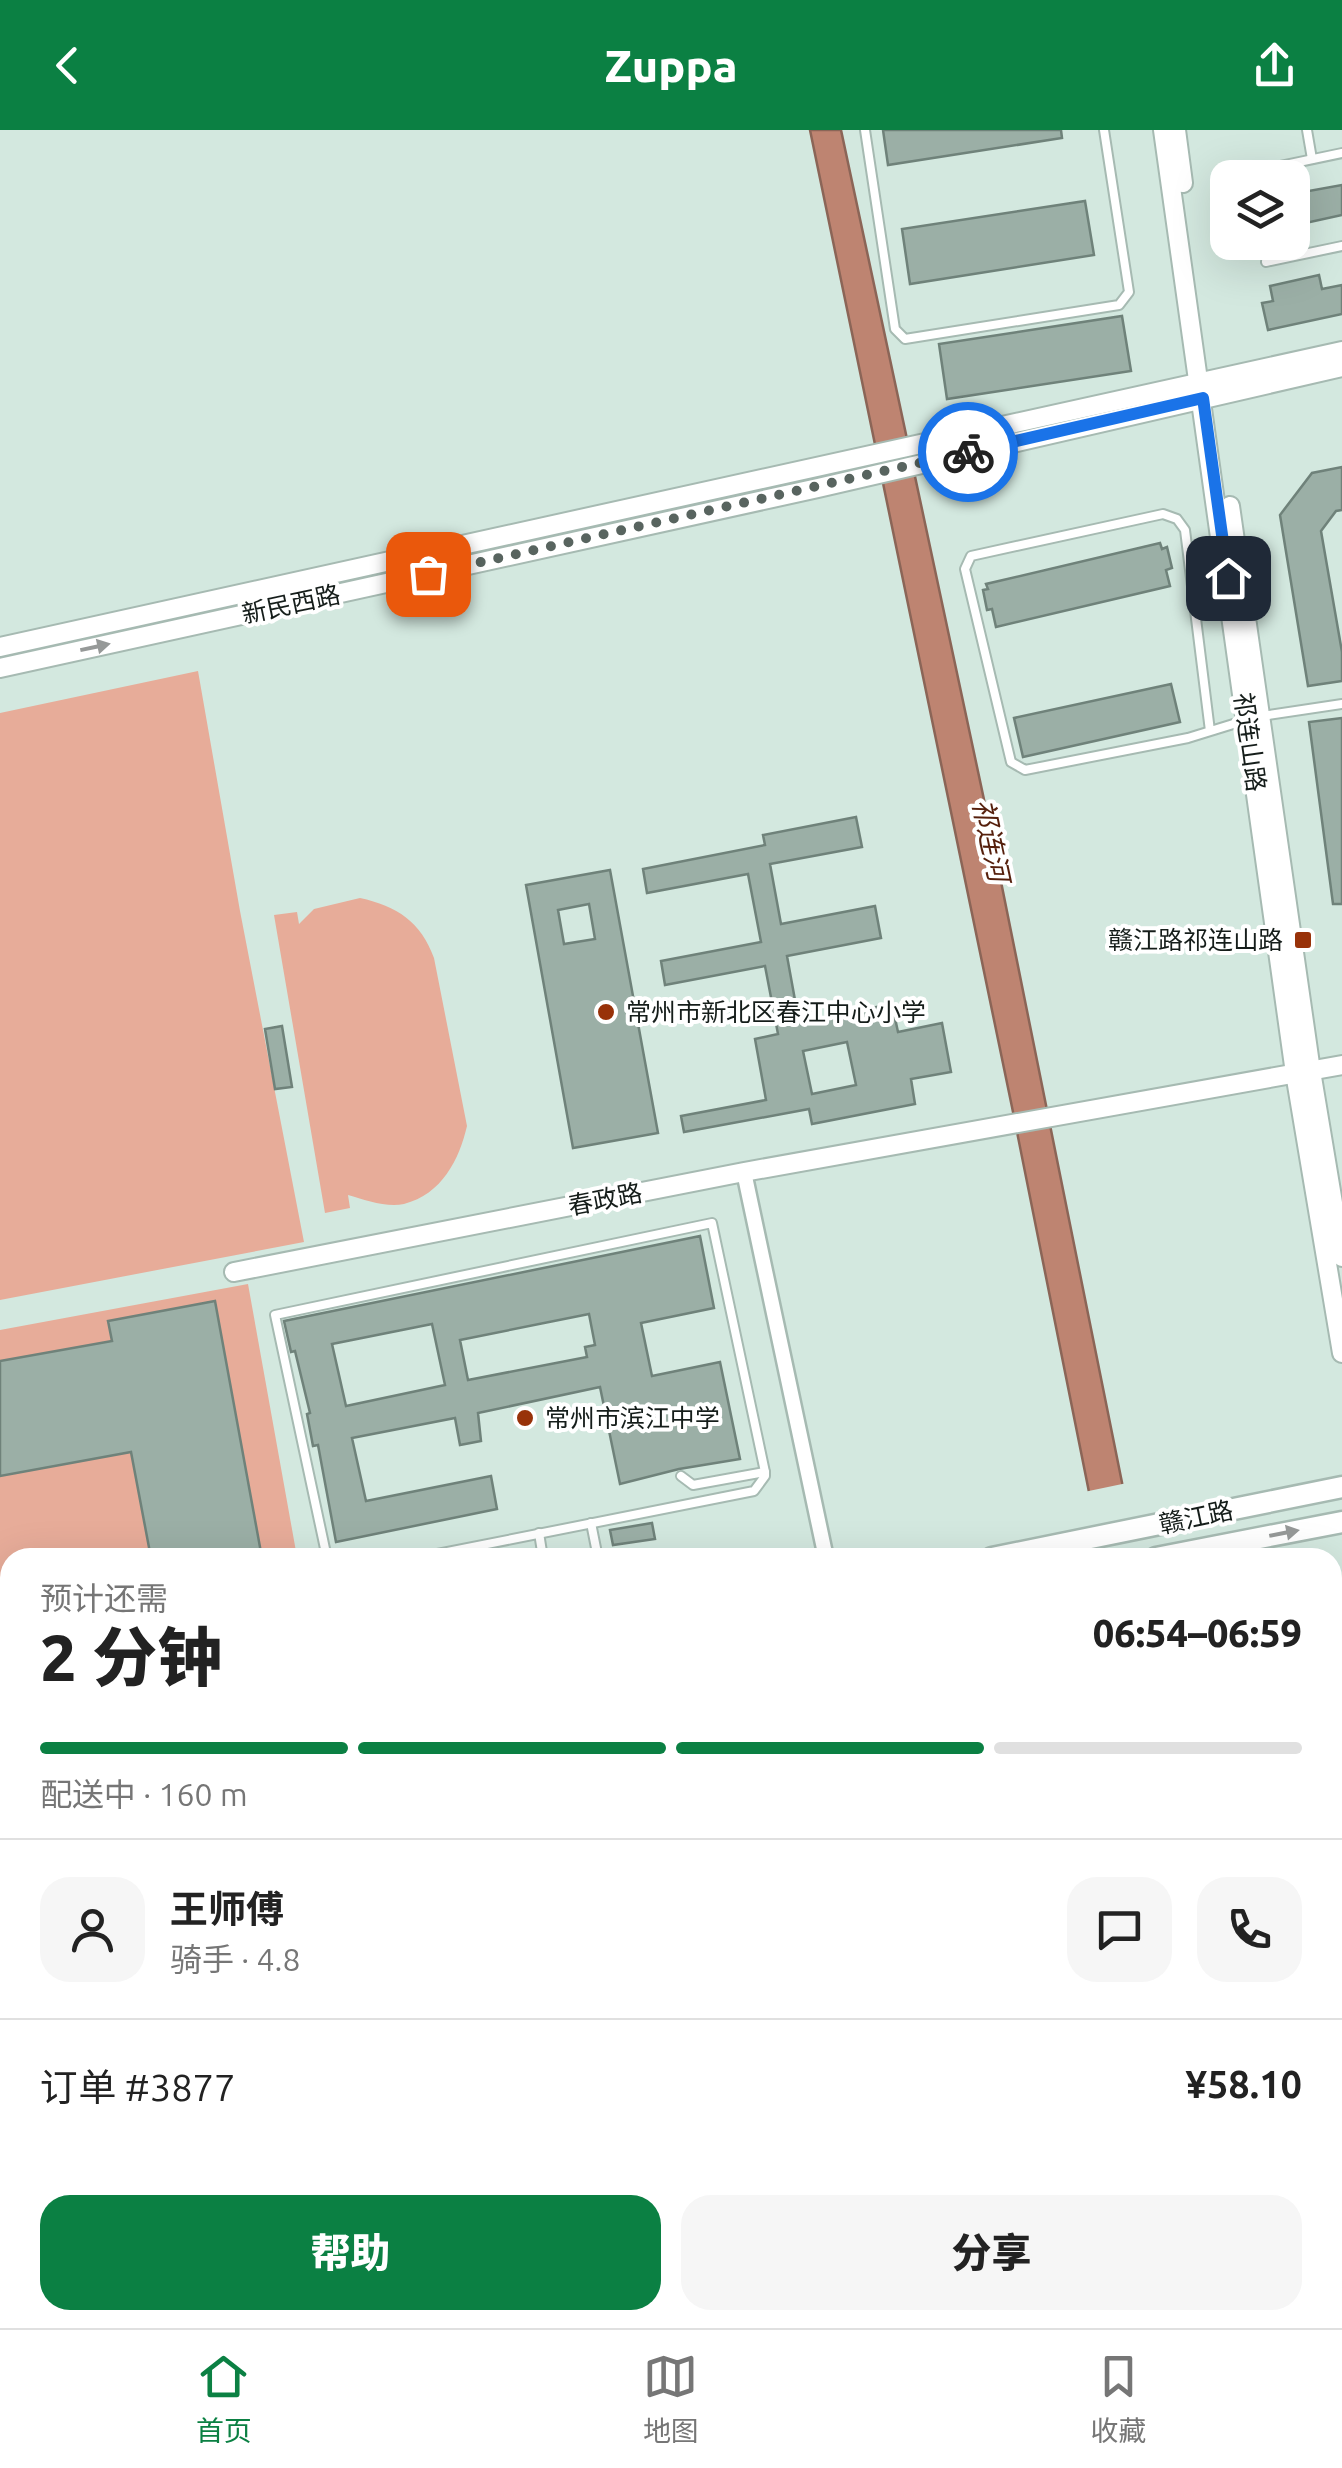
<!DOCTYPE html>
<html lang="zh">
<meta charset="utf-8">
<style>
:root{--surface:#fff;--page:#f6f6f6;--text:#222;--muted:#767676;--line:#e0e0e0;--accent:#0b8043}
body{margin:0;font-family:Ubuntu,"Noto Sans SC",sans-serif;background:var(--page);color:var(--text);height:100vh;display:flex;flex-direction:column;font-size:38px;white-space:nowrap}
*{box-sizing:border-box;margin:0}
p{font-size:32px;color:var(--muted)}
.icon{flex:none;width:55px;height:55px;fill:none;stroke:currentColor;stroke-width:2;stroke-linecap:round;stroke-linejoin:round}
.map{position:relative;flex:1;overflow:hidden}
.side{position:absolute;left:0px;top:1418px;width:1342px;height:782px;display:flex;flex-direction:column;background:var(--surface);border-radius:30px 30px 0 0;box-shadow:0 10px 40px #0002}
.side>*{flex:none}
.fabs{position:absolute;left:1210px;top:30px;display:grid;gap:20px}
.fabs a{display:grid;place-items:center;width:100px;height:100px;border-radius:20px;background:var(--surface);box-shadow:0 10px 40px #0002;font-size:50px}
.pin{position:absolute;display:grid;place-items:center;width:85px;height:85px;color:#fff;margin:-42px;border-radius:20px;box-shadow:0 5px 15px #0006}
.courier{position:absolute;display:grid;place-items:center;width:100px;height:100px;margin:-50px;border:8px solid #1a73e8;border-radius:50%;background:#fff;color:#222;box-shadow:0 2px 12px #0007}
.headline em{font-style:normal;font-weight:800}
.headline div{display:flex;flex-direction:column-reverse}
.headline{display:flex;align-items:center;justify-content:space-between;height:170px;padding:0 40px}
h1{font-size:65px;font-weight:800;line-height:75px}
.bar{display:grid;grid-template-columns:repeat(4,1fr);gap:15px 10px;align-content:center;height:120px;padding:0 40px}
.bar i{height:12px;border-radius:8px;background:var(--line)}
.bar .on{background:var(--accent)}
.bar p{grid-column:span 4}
.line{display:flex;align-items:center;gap:25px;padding:0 40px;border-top:2px solid var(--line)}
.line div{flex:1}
.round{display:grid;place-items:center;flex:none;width:105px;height:105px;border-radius:30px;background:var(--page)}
.primary-button{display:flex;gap:20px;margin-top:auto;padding:20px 40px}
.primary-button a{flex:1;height:115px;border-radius:30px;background:var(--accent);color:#fff;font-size:40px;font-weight:800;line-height:115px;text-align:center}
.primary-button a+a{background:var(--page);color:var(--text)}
header{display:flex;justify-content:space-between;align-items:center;height:130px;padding:0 40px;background:var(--accent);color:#fff;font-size:45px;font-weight:800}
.tabs{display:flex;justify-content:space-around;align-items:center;height:140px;border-top:2px solid var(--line);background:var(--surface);font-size:28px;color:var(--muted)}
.tabs a{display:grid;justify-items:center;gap:5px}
.tabs .on{color:var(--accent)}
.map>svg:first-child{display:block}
</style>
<header><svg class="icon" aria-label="back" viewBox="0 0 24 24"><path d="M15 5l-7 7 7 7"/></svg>Zuppa<svg class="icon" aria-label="share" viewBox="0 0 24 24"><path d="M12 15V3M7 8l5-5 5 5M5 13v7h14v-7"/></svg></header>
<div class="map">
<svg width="1342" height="2198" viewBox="0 0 1342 2198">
<rect width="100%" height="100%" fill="#d3e8df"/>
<!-- green -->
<g fill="#e7ac99">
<polygon points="198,541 240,781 304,1112 0,1170 0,583"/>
<path d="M360,768c37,8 61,24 74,60l33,168c-8,34 -25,68 -63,78 -17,4 -39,-4 -56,-9l2,13 -25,5 -51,-298 23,-3 2,12 15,-15z"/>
<polygon points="248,1154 297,1427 10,1428 8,1575 0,1570 0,1200"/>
<polygon points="1332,1454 1342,1462 1342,1772 1333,1773"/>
<polygon points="10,1683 10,2037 0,1947 0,1690"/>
<polygon points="22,2190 475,2190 434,2198 23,2198"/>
</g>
<!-- water -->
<polygon fill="#be8471" stroke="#8b6557" stroke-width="2.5" points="810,0 841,0 992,707 1137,1427 1102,1427 1012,977"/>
<!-- pier -->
<polygon fill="#d3e8df" points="1127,1353 1142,1428 1097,1428 1084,1362"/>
<!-- building -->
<g fill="#9bafa6" stroke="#6f827a" stroke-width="2.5" fill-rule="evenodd">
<polygon points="883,0 1061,0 1062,8 888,35"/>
<polygon points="1342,55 1342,85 1292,96 1292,64"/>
<polygon points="1085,71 1094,125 910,154 902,99"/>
<polygon points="1319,145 1322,159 1342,155 1342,184 1268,200 1262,173 1273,171 1270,156"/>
<polygon points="1122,186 1131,241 947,269 939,214"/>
<polygon points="1342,337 1342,380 1336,381 1321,401 1342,522 1342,551 1308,556 1280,385 1312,343"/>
<polygon points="1160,413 1162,419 1167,417 1172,438 1166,440 1170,456 996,497 992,479 987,480 983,460 988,459 986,454"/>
<polygon points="1171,554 1180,592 1023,627 1014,588"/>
<polygon points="1342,588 1342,774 1333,774 1309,592"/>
<path d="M856,687l6,30 -92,17 11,60 94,-18 6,32 -94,18 12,66 93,-18 6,28 44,-9 9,49 -40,7 4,25 -103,20 -3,-15 -125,23 -3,-16 85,-16 -11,-61 23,-5 -13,-68 -100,19 -4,-24 100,-19 -13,-68 -101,19 -4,-24 122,-24 -2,-10zM847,912l9,43 -44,9 -9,-43z"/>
<path d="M610,740l48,263 -85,15 -47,-263zM589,774l6,35 -31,5 -6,-34z"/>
<polygon points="282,896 292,957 275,959 265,899"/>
<path d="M700,1106l14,72 -73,15 11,53 68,-14 20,97 -61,10 -59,15 -20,-97 -122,26 3,28 -21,4 -5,-27 -103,20 14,63 125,-25 6,33 -161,33 -18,-97 -5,1 -6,-32 3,-1 -15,-62 -4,1 -7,-31zM589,1184l6,31 -10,2 2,10 -119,23 -8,-40zM432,1194l13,61 -99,21 -14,-62z"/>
<polygon points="215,1171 262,1428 151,1428 131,1322 0,1346 0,1231 112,1211 108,1191"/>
<polygon points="652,1393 655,1409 613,1415 610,1400"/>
</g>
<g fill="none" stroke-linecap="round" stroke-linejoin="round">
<defs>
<g id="service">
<polyline points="865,0 895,199 905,209 1119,175 1129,162 1104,0"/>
<polyline points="1307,0 1312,29"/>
<polyline points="1252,42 1342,23"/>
<polyline points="1266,132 1342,116"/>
<polyline points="1262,586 1342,574"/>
<polyline points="1210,601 1185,400 1177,389 1163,384 971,426 965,439 1011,632 1025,640 1188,608 1243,591"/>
<polyline points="681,1346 693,1355 765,1342"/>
<polyline points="591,1393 598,1428"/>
<polyline points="539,1403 543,1428"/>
<polyline points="327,1428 275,1185 712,1093 765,1342 765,1346 754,1361 417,1428"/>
</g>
<g id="minor">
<polyline points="744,1042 826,1428"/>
<polyline points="1332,2041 1342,2039"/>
<polyline points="516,2198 558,2190"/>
</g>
<g id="tertiary">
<polyline points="1163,0 1295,943 1342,1223"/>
<polyline points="1176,0 1183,53"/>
<polyline points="1230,376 1311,941 1342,1127"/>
<polyline points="0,517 1342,221"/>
<polyline points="0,538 818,358 1342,237"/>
<polyline points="234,1142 744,1042 1342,935"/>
</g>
<g id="secondary">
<polyline points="992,1428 1342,1357"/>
<polyline points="1156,1428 1342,1392"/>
<polyline points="0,1616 10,1614"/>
<polyline points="0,1648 10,1646"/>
</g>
</defs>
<!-- service casing -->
<use href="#service" stroke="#a6bab2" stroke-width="12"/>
<!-- minor casing -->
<use href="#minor" stroke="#a6bab2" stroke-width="19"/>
<!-- tertiary casing -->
<use href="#tertiary" stroke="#a6bab2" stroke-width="22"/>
<!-- secondary casing -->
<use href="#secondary" stroke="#a6bab2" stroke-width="25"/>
<!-- service -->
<use href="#service" stroke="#fff" stroke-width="8"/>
<!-- minor -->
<use href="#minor" stroke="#fff" stroke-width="14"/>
<!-- tertiary -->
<use href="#tertiary" stroke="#fff" stroke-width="18"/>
<!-- secondary -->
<use href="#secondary" stroke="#fff" stroke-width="20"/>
</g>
<!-- one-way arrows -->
<defs><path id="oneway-solid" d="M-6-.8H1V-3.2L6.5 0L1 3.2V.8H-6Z" transform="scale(2.5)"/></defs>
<g fill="#969998">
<use href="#oneway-solid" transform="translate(95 517) rotate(-12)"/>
<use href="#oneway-solid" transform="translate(1284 1403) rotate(-11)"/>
</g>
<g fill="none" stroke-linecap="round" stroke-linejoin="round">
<!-- done -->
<polyline stroke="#58645f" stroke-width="10" stroke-dasharray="0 18" points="428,444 968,322"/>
<!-- route -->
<polyline stroke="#1a73e8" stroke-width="12" points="968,322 1203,268 1228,448"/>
</g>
<!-- markers -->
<g fill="#983209" stroke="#fff" stroke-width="4">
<rect x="1293" y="800" width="20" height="20" rx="5"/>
<circle cx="606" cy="882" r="10"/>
<circle cx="525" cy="1288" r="10"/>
</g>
<g text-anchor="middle" stroke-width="8" stroke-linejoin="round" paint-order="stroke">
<!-- street labels -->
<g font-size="25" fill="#151d1a" stroke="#fff">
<text transform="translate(291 474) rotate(-12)" y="9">新民西路</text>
<text transform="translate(1250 612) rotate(82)" y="9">祁连山路</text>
<text transform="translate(605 1069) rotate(-11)" y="9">春政路</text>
<text transform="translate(1196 1387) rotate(-12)" y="9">赣江路</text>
</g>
<!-- poi labels -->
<g font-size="25" fill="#151d1a" stroke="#fff" text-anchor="start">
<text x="1283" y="819" text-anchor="end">赣江路祁连山路</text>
<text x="626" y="891">常州市新北区春江中心小学</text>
<text x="545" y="1297">常州市滨江中学</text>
</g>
<!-- water labels -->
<g font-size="28" font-style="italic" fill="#551f0c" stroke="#fff">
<text transform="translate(991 710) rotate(78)" y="10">祁连河</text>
</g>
</g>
</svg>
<div class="fabs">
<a><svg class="icon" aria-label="layers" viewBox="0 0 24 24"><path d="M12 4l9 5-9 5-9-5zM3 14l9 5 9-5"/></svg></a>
</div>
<div class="pin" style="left:428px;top:444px;background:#ea580c"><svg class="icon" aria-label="bag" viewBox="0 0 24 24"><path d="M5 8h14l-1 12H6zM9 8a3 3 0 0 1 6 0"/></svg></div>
<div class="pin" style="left:1228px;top:448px;background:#1f2937"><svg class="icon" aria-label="home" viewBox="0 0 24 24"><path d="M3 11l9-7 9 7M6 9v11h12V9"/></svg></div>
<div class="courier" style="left:968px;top:322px"><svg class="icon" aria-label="bike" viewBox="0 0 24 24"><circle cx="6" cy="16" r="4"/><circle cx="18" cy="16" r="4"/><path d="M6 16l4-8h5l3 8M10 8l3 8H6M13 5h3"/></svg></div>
<section class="side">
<div class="headline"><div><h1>2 分钟</h1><p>预计还需</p></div><em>06:54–06:59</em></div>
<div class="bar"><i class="on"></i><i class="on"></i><i class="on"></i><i></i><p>配送中 · 160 m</p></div>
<div class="line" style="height:180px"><a class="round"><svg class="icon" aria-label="person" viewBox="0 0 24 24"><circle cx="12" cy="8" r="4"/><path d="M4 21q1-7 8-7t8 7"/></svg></a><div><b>王师傅</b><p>骑手 · 4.8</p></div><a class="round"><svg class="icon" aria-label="chat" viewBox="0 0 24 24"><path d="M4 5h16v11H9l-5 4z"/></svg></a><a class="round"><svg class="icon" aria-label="phone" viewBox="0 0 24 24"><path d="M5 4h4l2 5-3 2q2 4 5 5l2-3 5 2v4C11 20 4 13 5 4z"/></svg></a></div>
<div class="line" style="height:130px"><div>订单 #3877</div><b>¥58.10</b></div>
<div class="primary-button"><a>帮助</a><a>分享</a></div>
</section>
</div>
<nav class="tabs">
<a class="on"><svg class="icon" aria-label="home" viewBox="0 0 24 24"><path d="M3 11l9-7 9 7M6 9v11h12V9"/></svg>首页</a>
<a><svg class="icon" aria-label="map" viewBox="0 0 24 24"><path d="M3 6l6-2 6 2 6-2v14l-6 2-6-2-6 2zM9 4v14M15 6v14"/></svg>地图</a>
<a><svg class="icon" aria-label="saved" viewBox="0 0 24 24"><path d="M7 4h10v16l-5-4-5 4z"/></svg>收藏</a>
</nav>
